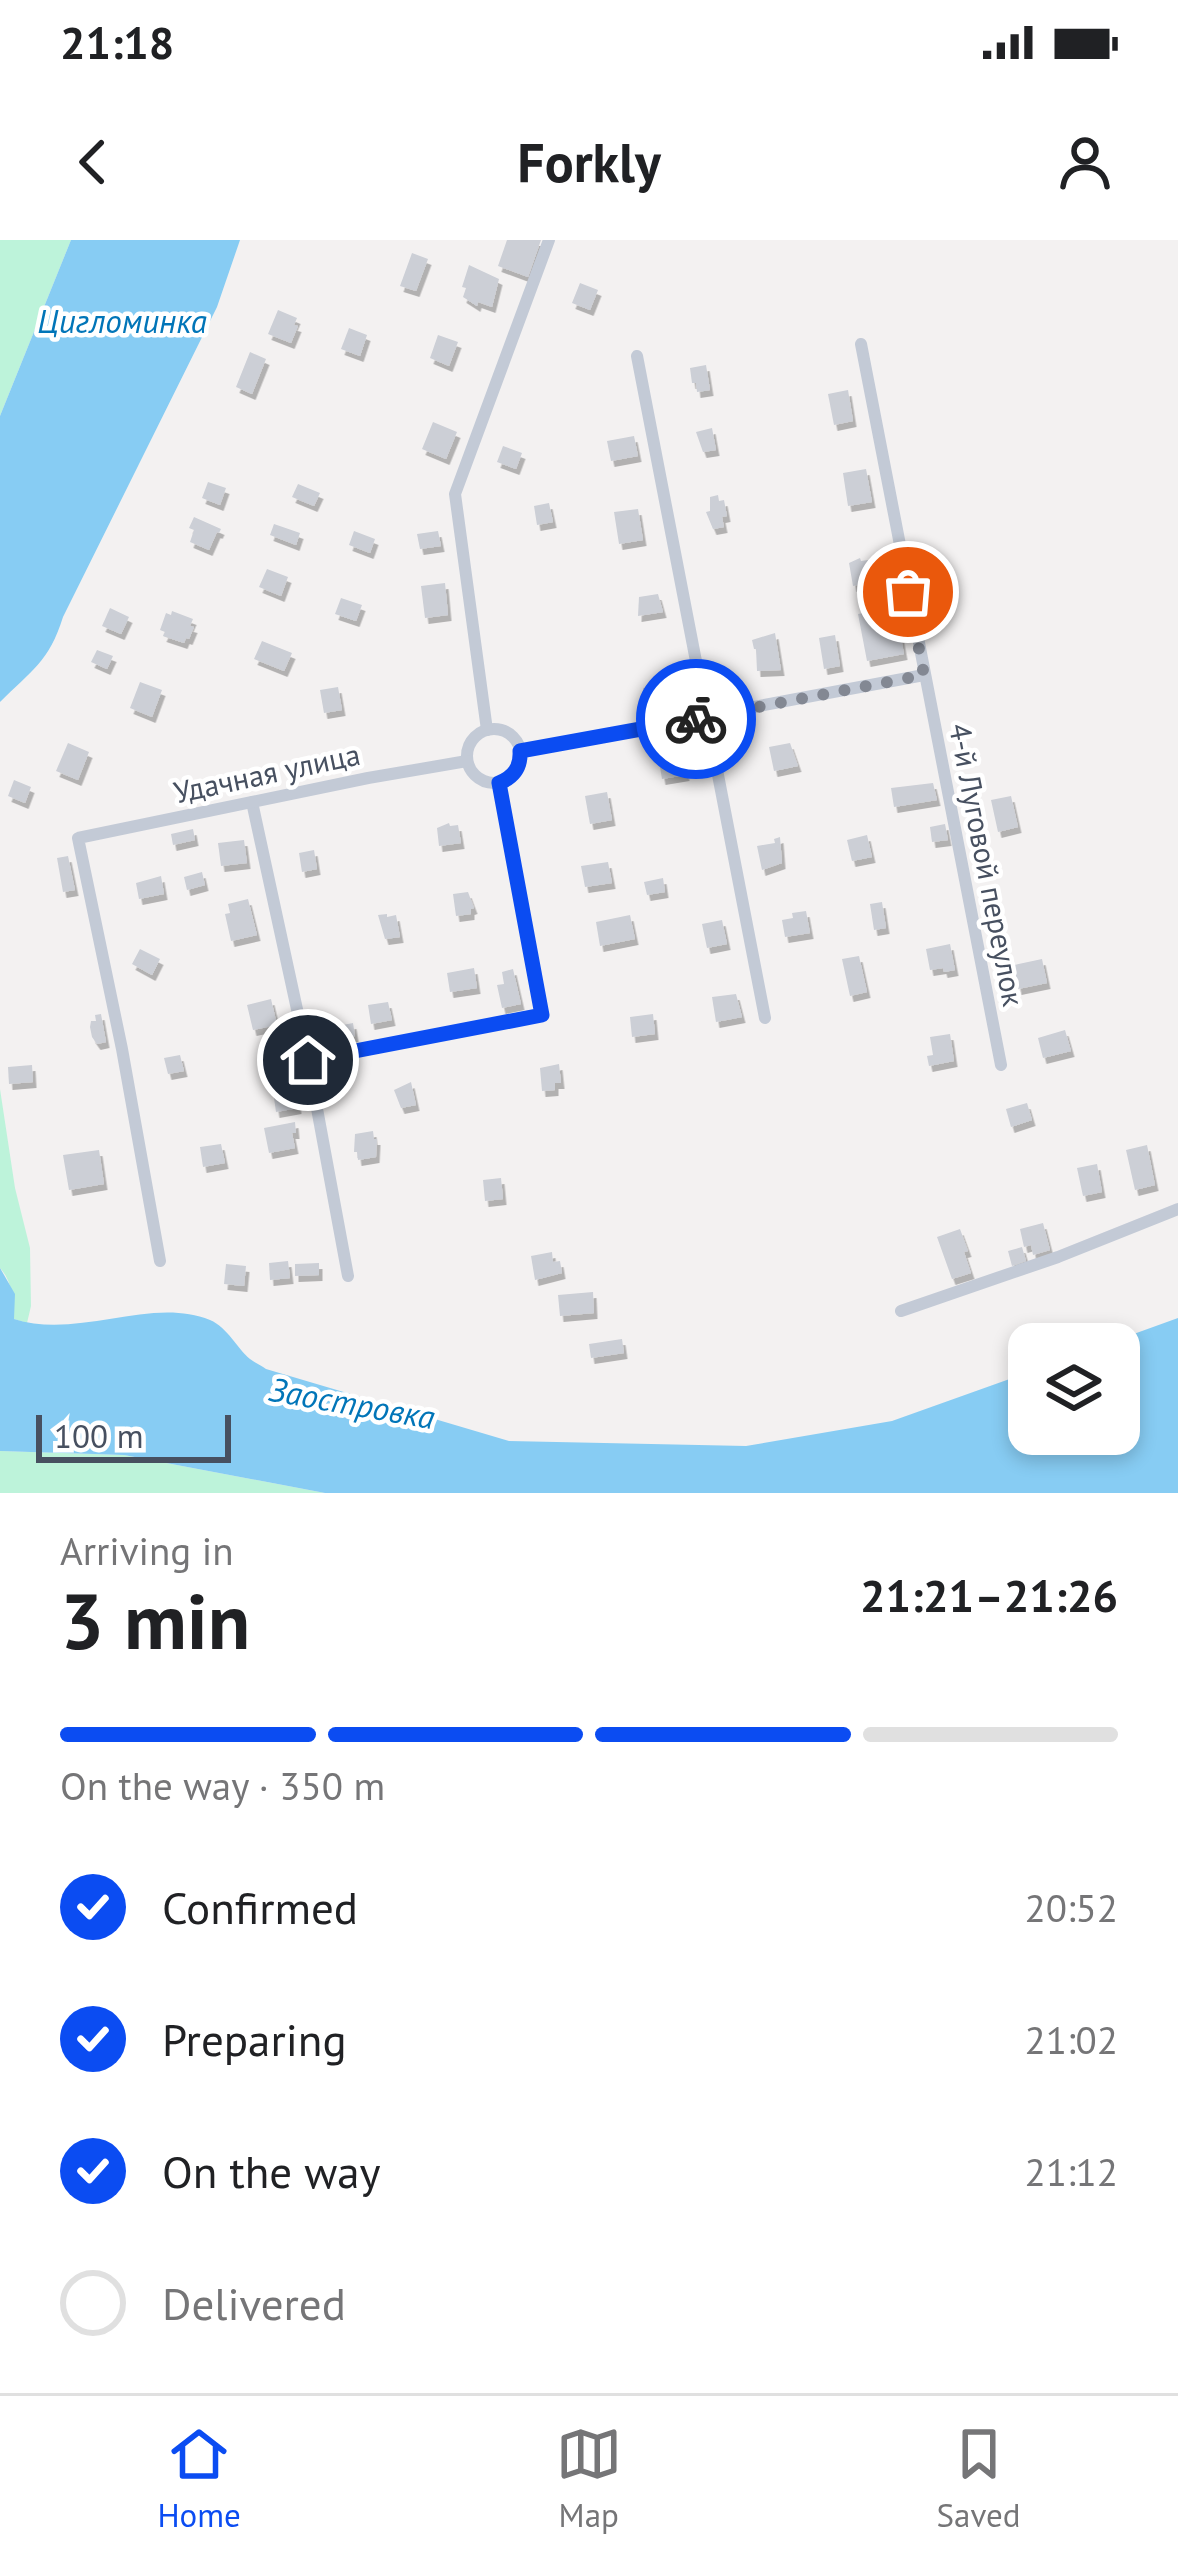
<!DOCTYPE html>
<meta charset="utf-8">
<style>
:root{--surface:#fff;--page:#f6f6f6;--text:#202124;--muted:#757577;--line:#e0e0e0;--accent:#0b4cf2}
body{margin:0;font-family:"PT Sans",sans-serif;background:var(--page);color:var(--text);height:100vh;display:flex;flex-direction:column;font-size:45px;white-space:nowrap}
*{box-sizing:border-box;margin:0}
p{font-size:39px;color:var(--muted)}
.icon{flex:none;width:66px;height:66px;fill:none;stroke:currentColor;stroke-width:2;stroke-linecap:round;stroke-linejoin:round}
.map{position:relative;height:1253px;overflow:hidden}
.drawer{display:flex;flex-direction:column;background:var(--surface);flex:1}
.drawer>*{flex:none}
.buttons{position:absolute;left:1008px;top:1083px;display:grid;gap:24px}
.buttons a{display:grid;place-items:center;width:132px;height:132px;border-radius:24px;background:var(--surface);box-shadow:0 6px 18px #0003;font-size:60px}
.scale{position:absolute;left:36px;bottom:30px;width:195px;box-sizing:border-box;padding-left:12px;border:6px solid #475060;border-top:0;font-size:33px;line-height:42px;white-space:nowrap;color:#475060;-webkit-text-stroke:9px #fff;paint-order:stroke}
.pin{position:absolute;display:grid;place-items:center;width:102px;height:102px;color:#fff;margin:-51px;border:6px solid #fff;border-radius:50%;box-shadow:0 3px 12px #0007}
.courier{position:absolute;display:grid;place-items:center;width:120px;height:120px;margin:-60px;border:9px solid #0b4cf2;border-radius:50%;background:#fff;color:#222;box-shadow:0 3px 15px #0007}
.summary em{font-style:normal;font-weight:800}
.summary div{display:flex;flex-direction:column-reverse}
.summary{display:flex;align-items:center;justify-content:space-between;height:204px;padding:0 60px}
h1{font-size:78px;font-weight:800;line-height:90px}
.bar{display:grid;grid-template-columns:repeat(4,1fr);gap:18px 12px;align-content:center;height:144px;padding:0 60px}
.bar i{height:15px;border-radius:9px;background:var(--line)}
.bar .selected{background:var(--accent)}
.bar p{grid-column:span 4}
ol{padding:0 60px;list-style:none}
li{display:flex;align-items:center;gap:36px;height:132px}
li p{margin-inline-start:auto}
li .icon{padding:12px;border-radius:50%;background:var(--accent);color:#fff;stroke-width:4}
li:last-child{color:var(--muted)}
li i{width:66px;height:66px;border:6px solid var(--line);border-radius:50%}
.status{display:flex;justify-content:space-between;align-items:center;height:84px;padding:0 60px;background:var(--surface);direction:ltr}
.status svg{height:33px;fill:currentColor}
header{display:flex;justify-content:space-between;align-items:center;height:156px;padding:0 60px;background:var(--surface);font-size:54px;font-weight:800}
.dock{display:flex;justify-content:space-around;align-items:center;height:168px;border-top:3px solid var(--line);background:var(--surface);font-size:33px;color:var(--muted)}
.dock a{display:grid;justify-items:center;gap:6px}
.dock .selected{color:var(--accent)}
.map>svg:first-child{display:block}
</style>
<div class="status"><b>21:18</b><svg viewBox="0 0 49 12"><path d="M0 12V9h3v3zM5 12V6h3v6zM10 12V3h3v9zM15 12V0h3v12zM26 1h20v11H26zM47 4h2v5h-2z"/></svg></div>
<header><svg class="icon" aria-label="back" viewBox="0 0 24 24"><path d="M15 5l-7 7 7 7"/></svg>Forkly<svg class="icon" aria-label="person" viewBox="0 0 24 24"><circle cx="12" cy="8" r="4"/><path d="M4 21q1-7 8-7t8 7"/></svg></header>
<div class="map">
<svg width="1178" height="1253" viewBox="0 0 1178 1253">
<defs>
<filter id="shadow"><feDropShadow dx="3.5" dy="6" stdDeviation="0" flood-color="#0004"/></filter>
</defs>
<rect width="100%" height="100%" fill="#f3f1f1"/>
<!-- green -->
<g fill="#bdf3da">
<polygon points="0,0 71,0 0,176"/>
<path d="M0,849l15,99 15,60 1,58 -4,17 -13,-4c-1,-18 -1,-37 -14,-51z"/>
<polygon points="0,1211 124,1215 325,1253 0,1253"/>
</g>
<!-- water -->
<g fill="#87ccf3">
<path d="M71,0h169l-23,67 -154,310c-14,45 -32,54 -63,85v-286z"/>
<path d="M0,1028l15,26 -1,25c64,21 136,-23 196,1 18,8 26,27 40,39 5,4 11,6 16,10l243,72 237,5 146,-25 137,-49v62h90v-90h-13l72,-26v175h-853l-201,-38 -124,-4z"/>
</g>
<!-- building -->
<g fill="#cccfd6" filter="url(#shadow)">
<polygon points="507,0 541,0 528,37 498,26"/>
<polygon points="412,13 428,19 416,51 400,46"/>
<polygon points="469,25 499,39 492,67 478,62 477,66 463,57 466,48 462,47"/>
<polygon points="580,43 598,50 590,70 572,63"/>
<polygon points="278,70 297,78 294,85 298,86 291,103 268,94"/>
<polygon points="349,88 367,95 360,116 341,109"/>
<polygon points="438,95 458,102 449,126 430,118"/>
<polygon points="250,112 266,119 252,154 236,147"/>
<polygon points="706,125 710,150 697,152 696,143 692,143 690,128"/>
<polygon points="848,150 853,181 834,185 828,154"/>
<polygon points="433,182 457,192 446,219 422,209"/>
<polygon points="712,188 716,210 703,212 696,192"/>
<polygon points="634,196 638,216 611,221 607,201"/>
<polygon points="503,206 522,213 516,229 497,222"/>
<polygon points="866,229 872,262 848,266 843,233"/>
<polygon points="208,242 226,248 220,265 202,258"/>
<polygon points="298,244 320,253 314,266 292,257"/>
<polygon points="718,255 719,261 724,260 727,276 722,277 724,287 713,289 706,272 710,271 710,257"/>
<polygon points="549,263 553,282 537,285 534,266"/>
<polygon points="638,269 643,300 619,304 614,272"/>
<polygon points="194,277 221,289 219,293 217,292 209,310 190,302 194,290 189,288"/>
<polygon points="274,284 300,293 296,305 270,295"/>
<polygon points="354,291 375,299 370,313 349,305"/>
<polygon points="438,291 441,306 420,309 417,294"/>
<polygon points="860,318 861,321 868,320 874,337 871,338 872,342 853,346 849,323"/>
<polygon points="267,329 288,337 281,356 259,347"/>
<polygon points="445,343 448,375 425,378 421,346"/>
<polygon points="658,354 663,372 638,376 639,357"/>
<polygon points="341,358 362,365 356,381 335,374"/>
<polygon points="110,368 129,377 121,394 102,386"/>
<polygon points="885,369 887,378 897,376 904,414 867,421 858,374"/>
<polygon points="172,371 193,379 190,386 194,387 189,399 186,398 184,403 163,396 165,392 160,390 166,373 171,375"/>
<polygon points="775,393 781,430 757,431 756,409 754,409 752,400"/>
<polygon points="835,395 840,426 824,429 819,398"/>
<polygon points="262,401 292,413 284,431 254,419"/>
<polygon points="97,410 113,416 107,429 91,422"/>
<polygon points="140,442 162,450 152,477 130,468"/>
<polygon points="677,442 682,470 648,476 643,448"/>
<polygon points="338,447 342,470 324,473 320,450"/>
<polygon points="68,503 89,512 78,540 56,531"/>
<polygon points="790,503 798,526 774,531 769,507"/>
<polygon points="681,510 686,535 662,539 658,515"/>
<polygon points="14,540 31,547 25,563 8,556"/>
<polygon points="933,543 937,560 894,567 891,548"/>
<polygon points="607,552 612,580 590,584 585,556"/>
<polygon points="1011,556 1018,587 998,592 991,560"/>
<polygon points="449,583 450,586 458,585 461,603 439,606 437,588"/>
<polygon points="945,584 948,600 932,602 930,587"/>
<polygon points="193,589 195,600 173,605 171,594"/>
<polygon points="867,595 872,617 852,621 847,600"/>
<polygon points="780,597 782,623 762,630 757,606 775,603 774,599"/>
<polygon points="244,600 247,623 221,626 218,603"/>
<polygon points="314,610 317,629 302,632 299,613"/>
<polygon points="68,616 75,650 63,652 57,618"/>
<polygon points="608,622 612,643 585,647 581,626"/>
<polygon points="202,632 205,645 187,650 184,637"/>
<polygon points="161,636 164,654 139,659 136,643"/>
<polygon points="663,638 665,652 647,655 644,642"/>
<polygon points="468,652 474,668 471,669 471,674 456,676 453,654"/>
<polygon points="248,659 257,695 231,701 225,674 230,673 228,664"/>
<polygon points="882,662 886,688 874,690 870,664"/>
<polygon points="806,671 810,693 785,697 782,680 793,678 792,673"/>
<polygon points="387,674 387,677 396,675 400,697 385,699 378,675"/>
<polygon points="630,675 635,699 600,706 596,682"/>
<polygon points="722,680 727,704 707,708 702,684"/>
<polygon points="950,704 955,730 944,732 943,728 930,730 926,709"/>
<polygon points="140,709 160,719 152,735 132,724"/>
<polygon points="859,716 867,752 850,756 842,719"/>
<polygon points="1042,719 1047,743 1018,749 1014,725"/>
<polygon points="474,728 477,748 450,752 447,733"/>
<polygon points="513,729 521,764 502,768 497,745 504,744 502,732"/>
<polygon points="736,754 742,777 716,782 712,757"/>
<polygon points="271,759 277,785 253,790 247,765"/>
<polygon points="388,762 392,780 371,784 368,765"/>
<polygon points="101,774 106,802 97,804 92,797 90,787 91,781 96,781 95,775"/>
<polygon points="653,774 655,794 632,797 630,777"/>
<polygon points="353,783 355,796 325,802 322,789"/>
<polygon points="1065,790 1071,811 1043,818 1038,798"/>
<polygon points="950,794 954,821 929,826 927,816 933,815 930,797"/>
<polygon points="180,815 184,831 168,834 164,818"/>
<polygon points="559,824 561,843 555,843 555,850 542,851 540,828"/>
<polygon points="32,825 33,842 9,844 8,827"/>
<polygon points="297,830 300,848 287,851 283,832"/>
<polygon points="411,842 416,865 401,868 394,850"/>
<polygon points="296,854 298,868 276,872 274,858"/>
<polygon points="1027,863 1032,880 1011,887 1006,869"/>
<polygon points="295,882 296,893 292,893 295,908 269,913 264,888"/>
<polygon points="373,891 374,899 377,899 376,917 358,920 357,912 354,912 355,894"/>
<polygon points="221,904 225,923 203,927 200,907"/>
<polygon points="1147,905 1155,945 1135,950 1126,910"/>
<polygon points="99,910 104,944 69,950 63,915"/>
<polygon points="1097,924 1102,952 1083,956 1077,928"/>
<polygon points="501,938 503,959 485,961 483,940"/>
<polygon points="1043,983 1050,1010 1033,1015 1031,1005 1024,1007 1020,989"/>
<polygon points="960,989 968,1011 964,1012 971,1033 952,1039 937,997"/>
<polygon points="1022,1007 1026,1021 1012,1026 1008,1011"/>
<polygon points="552,1012 553,1022 560,1021 562,1033 535,1040 531,1016"/>
<polygon points="288,1021 290,1038 270,1040 269,1023"/>
<polygon points="319,1023 319,1035 295,1036 295,1024"/>
<polygon points="226,1024 246,1026 244,1046 224,1044"/>
<polygon points="593,1052 594,1073 560,1076 558,1055"/>
<polygon points="622,1099 624,1113 591,1118 589,1104"/>
</g>
<g fill="none" stroke-linecap="round" stroke-linejoin="round">
<!-- street -->
<g stroke="#c3cad6" stroke-width="12">
<polyline points="861,104 1001,825"/>
<polyline points="637,116 765,778"/>
<circle cx="494" cy="516" r="27"/>
<polyline points="487,490 455,254 549,0"/>
<polyline points="520,511 924,435"/>
<polyline points="252,562 308,820 348,1036"/>
<polyline points="308,820 542,774 499,543"/>
<polyline points="160,1021 122,809 78,598 368,538 467,521"/>
<polyline points="901,1071 1058,1017 1178,969"/>
</g>
</g>
<g fill="none" stroke-linecap="round" stroke-linejoin="round">
<!-- done -->
<polyline stroke="#838893" stroke-width="12" stroke-dasharray="0 21.6" points="696,479 924,435 908,352"/>
<!-- route -->
<path stroke="#0b4cf2" stroke-width="15" d="M308,820l234,-45 -43,-232c15,-6 22,-16 21,-32l176,-32"/>
</g>
<g text-anchor="middle" stroke-width="9" stroke-linejoin="round" paint-order="stroke">
<!-- street labels -->
<g font-size="30" fill="#475060" stroke="#fff">
<text transform="translate(267 534) rotate(-12)" y="10">Удачная улица</text>
<text transform="translate(986 625) rotate(79)" y="10">4-й Луговой переулок</text>
</g>
<!-- water labels -->
<g font-size="33" font-style="italic" fill="#0175b8" stroke="#fff">
<text x="122" y="93">Цигломинка</text>
<text transform="translate(352 1163) rotate(10)" y="12">Заостровка</text>
</g>
</g>
</svg>
<div class="buttons">
<a><svg class="icon" aria-label="layers" viewBox="0 0 24 24"><path d="M12 4l9 5-9 5-9-5zM3 14l9 5 9-5"/></svg></a>
</div>
<div class="scale">100 m</div>
<div class="pin" style="left:908px;top:352px;background:#ea580c"><svg class="icon" aria-label="bag" viewBox="0 0 24 24"><path d="M5 8h14l-1 12H6zM9 8a3 3 0 0 1 6 0"/></svg></div>
<div class="pin" style="left:308px;top:820px;background:#1f2937"><svg class="icon" aria-label="home" viewBox="0 0 24 24"><path d="M3 11l9-7 9 7M6 9v11h12V9"/></svg></div>
<div class="courier" style="left:696px;top:479px"><svg class="icon" aria-label="bike" viewBox="0 0 24 24"><circle cx="6" cy="16" r="4"/><circle cx="18" cy="16" r="4"/><path d="M6 16l4-8h5l3 8M10 8l3 8H6M13 5h3"/></svg></div>
</div>
<section class="drawer">
<div class="summary"><div><h1>3 min</h1><p>Arriving in</p></div><em>21:21–21:26</em></div>
<div class="bar"><i class="selected"></i><i class="selected"></i><i class="selected"></i><i></i><p>On the way · 350 m</p></div>
<ol>
<li><svg class="icon" aria-label="check" viewBox="0 0 24 24"><path d="M5 12l5 5 9-10"/></svg>Confirmed<p>20:52</p></li>
<li><svg class="icon" aria-label="check" viewBox="0 0 24 24"><path d="M5 12l5 5 9-10"/></svg>Preparing<p>21:02</p></li>
<li><svg class="icon" aria-label="check" viewBox="0 0 24 24"><path d="M5 12l5 5 9-10"/></svg>On the way<p>21:12</p></li>
<li><i></i>Delivered</li>
</ol>
</section>
<nav class="dock">
<a class="selected"><svg class="icon" aria-label="home" viewBox="0 0 24 24"><path d="M3 11l9-7 9 7M6 9v11h12V9"/></svg>Home</a>
<a><svg class="icon" aria-label="map" viewBox="0 0 24 24"><path d="M3 6l6-2 6 2 6-2v14l-6 2-6-2-6 2zM9 4v14M15 6v14"/></svg>Map</a>
<a><svg class="icon" aria-label="saved" viewBox="0 0 24 24"><path d="M7 4h10v16l-5-4-5 4z"/></svg>Saved</a>
</nav>
